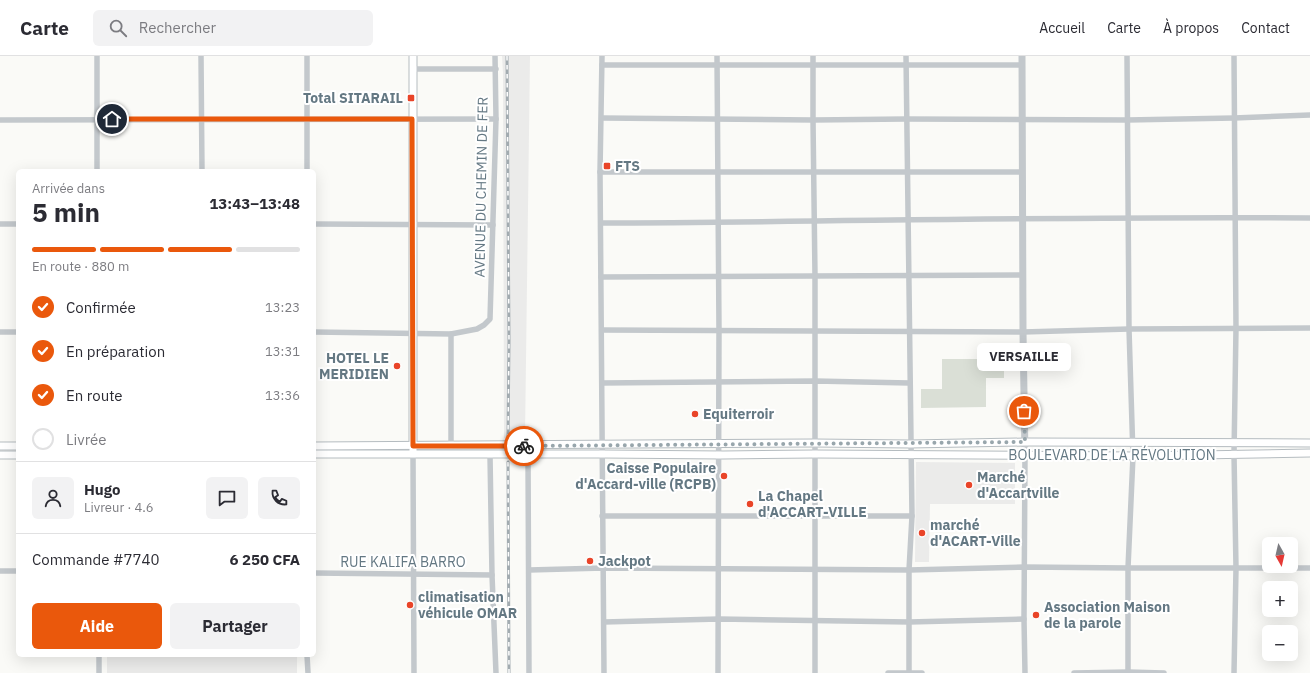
<!DOCTYPE html>
<html lang="fr">
<meta charset="utf-8">
<style>
:root{--surface:#fff;--page:#f2f2f3;--text:#2b2b33;--muted:#7c7c81;--line:#e1e1e2;--accent:#ea580c}
body{margin:0;font-family:"IBM Plex Sans",sans-serif;background:var(--page);color:var(--text);height:100vh;display:flex;flex-direction:column;font-size:15px;white-space:nowrap}
*{box-sizing:border-box;margin:0}
p{font-size:13px;color:var(--muted)}
.icon{flex:none;width:22px;height:22px;fill:none;stroke:currentColor;stroke-width:2;stroke-linecap:round;stroke-linejoin:round}
.map{position:relative;flex:1;overflow:hidden}
.drawer{position:absolute;left:16px;top:113px;width:300px;height:488px;display:flex;flex-direction:column;background:var(--surface);border-radius:6px;box-shadow:0 4px 16px #0002}
.drawer>*{flex:none}
.needle{width:26px;rotate:172deg}
.fabs{position:absolute;left:1262px;top:481px;display:grid;gap:8px}
.fabs a{display:grid;place-items:center;width:36px;height:36px;border-radius:6px;background:var(--surface);box-shadow:0 4px 16px #0002;font-size:20px}
.pin{position:absolute;display:grid;place-items:center;width:34px;height:34px;color:#fff;margin:-17px;border:2px solid #fff;border-radius:50%;box-shadow:0 1px 4px #0007}
.courier{position:absolute;display:grid;place-items:center;width:40px;height:40px;margin:-20px;border:3px solid #ea580c;border-radius:50%;background:#fff;color:#222;box-shadow:0 1px 5px #0007}
.bubble{position:absolute;height:28px;border-radius:6px;background:var(--surface);box-shadow:0 4px 16px #0002;font-size:13px;font-weight:700;line-height:28px;text-align:center}
.summary em{font-style:normal;font-weight:700}
.summary div{display:flex;flex-direction:column-reverse}
.summary{display:flex;align-items:center;justify-content:space-between;height:68px;padding:0 16px}
h1{font-size:26px;font-weight:700;line-height:30px}
.bar{display:grid;grid-template-columns:repeat(4,1fr);gap:6px 4px;align-content:center;height:48px;padding:0 16px}
.bar i{height:5px;border-radius:3px;background:var(--line)}
.bar .current{background:var(--accent)}
.bar p{grid-column:span 4}
.line{display:flex;align-items:center;gap:10px;padding:0 16px;border-top:1px solid var(--line)}
.line div{flex:1}
.round{display:grid;place-items:center;flex:none;width:42px;height:42px;border-radius:6px;background:var(--page)}
ol{padding:0 16px;list-style:none}
li{display:flex;align-items:center;gap:12px;height:44px}
li p{margin-inline-start:auto}
li .icon{padding:4px;border-radius:50%;background:var(--accent);color:#fff;stroke-width:4}
li:last-child{color:var(--muted)}
li i{width:22px;height:22px;border:2px solid var(--line);border-radius:50%}
.action{display:flex;gap:8px;margin-top:auto;padding:8px 16px}
.action a{flex:1;height:46px;border-radius:6px;background:var(--accent);color:#fff;font-size:16px;font-weight:700;line-height:46px;text-align:center}
.action a+a{background:var(--page);color:var(--text)}
header{display:flex;align-items:center;gap:24px;box-sizing:border-box;height:56px;padding:0 20px;background:var(--surface);border-bottom:1px solid var(--line)}
header strong{font-size:19px}
nav{display:flex;gap:22px;margin-inline-start:auto;font-size:14px}
.search{width:280px;height:36px;background:var(--page);display:flex;align-items:center;gap:10px;box-sizing:border-box;padding:0 14px;border-radius:6px;color:var(--muted);font-size:15px}
.map>svg:first-child{display:block}
</style>
<header>
<strong>Carte</strong>
<div class="search"><svg class="icon" aria-label="search" viewBox="0 0 24 24"><circle cx="10" cy="10" r="6"/><path d="M15 15l6 6"/></svg>Rechercher</div>
<nav><a>Accueil</a><a>Carte</a><a>À propos</a><a>Contact</a></nav>
</header>
<div class="map">
<svg width="1310" height="617" viewBox="0 0 1310 617">
<rect width="100%" height="100%" fill="#fafaf7"/>
<!-- built -->
<g fill="#ebebea">
<polygon points="502,0 530,0 525,381 504,382 503,17"/>
<polygon points="916,406 1015,407 1015,448 930,448 929,506 915,506"/>
<rect x="107" y="599" width="190" height="18"/>
</g>
<!-- green -->
<polygon fill="#dadfd6" points="942,303 1004,303 1004,322 986,322 986,351 921,352 921,333 942,333"/>
<g fill="none" stroke-linecap="round" stroke-linejoin="round">
<defs>
<g id="secondary">
<polyline points="413,0 413,395"/>
<polyline points="0,390 18,390"/>
<polyline points="314,390 815,387 910,388 1025,386 1310,387"/>
<polyline points="314,398 603,398 723,399 815,398 1137,400 1310,397"/>
<polyline points="0,399 18,399"/>
</g>
</defs>
<!-- secondary casing -->
<use href="#secondary" stroke="#b5bcc0" stroke-width="9"/>
<!-- minor -->
<g stroke="#c3c8cc" stroke-width="5.5">
<polyline points="97,0 97,115"/>
<polyline points="201,0 202,115"/>
<polyline points="602,0 600,116 604,617"/>
<polyline points="717,0 719,274 718,617"/>
<polyline points="813,0 813,64 815,220 815,617"/>
<polyline points="906,0 912,460 909,514 909,617"/>
<polyline points="1127,0 1129,273 1133,400 1128,512 1128,617"/>
<polyline points="602,9 1022,9"/>
<polyline points="413,13 496,13"/>
<polyline points="602,62 813,64 906,63 1127,64 1234,62 1310,59"/>
<polyline points="0,64 496,63"/>
<polyline points="307,115 307,0"/>
<polyline points="600,116 1022,116"/>
<path d="M601,167c236,-1 473,-7 709,-5"/>
<polyline points="0,168 18,168"/>
<polyline points="314,168 493,169"/>
<polyline points="601,221 1023,219"/>
<polyline points="602,274 1023,276 1129,273 1310,272"/>
<polyline points="0,276 18,276"/>
<polyline points="314,276 451,278 477,273 484,269 490,263 496,63 495,0"/>
<polyline points="451,278 451,390"/>
<polyline points="602,327 815,325 909,327"/>
<polyline points="413,399 414,617"/>
<polyline points="490,399 492,519 496,617"/>
<polyline points="528,399 529,617"/>
<polyline points="602,460 912,460"/>
<polyline points="529,514 604,512 909,514 1024,511 1128,512 1310,512"/>
<polyline points="0,515 18,515"/>
<polyline points="314,517 492,519"/>
<polyline points="604,566 719,563 909,566 1024,563"/>
<polyline points="99,599 99,617"/>
<polyline points="307,599 308,617"/>
<polyline points="888,617 922,617"/>
<polyline points="1025,617 1024,563 1025,399"/>
<polyline points="1074,617 1128,616 1164,617"/>
<polyline points="1234,617 1236,512 1234,398 1236,272 1234,0"/>
</g>
<!-- tertiary -->
<polyline stroke="#c3c8cc" stroke-width="7" points="1022,0 1023,276 1025,399"/>
<!-- secondary -->
<use href="#secondary" stroke="#fff" stroke-width="7"/>
<defs>
<g id="rail">
<polyline points="507,0 509,285 508,381"/>
<polyline points="508,406 509,617"/>
</g>
</defs>
<!-- rail casing -->
<use href="#rail" stroke="#a2abb0" stroke-width="3"/>
<!-- rail -->
<use href="#rail" stroke="#fff" stroke-width="1.5" stroke-dasharray="4.5" stroke-linecap="butt"/>
</g>
<g fill="none" stroke-linecap="round" stroke-linejoin="round">
<!-- done -->
<polyline stroke="#98a6ac" stroke-width="4" stroke-dasharray="0 7.2" points="524,390 1025,386 1024,355"/>
<!-- route -->
<polyline stroke="#ea580c" stroke-width="5" points="112,63 412,63 413,390 524,390"/>
</g>
<!-- markers -->
<g fill="#e94428" stroke="#fff" stroke-width="1.5">
<rect x="407" y="38" width="8" height="8" rx="2"/>
<rect x="603" y="106" width="8" height="8" rx="2"/>
<circle cx="397" cy="310" r="4"/>
<circle cx="695" cy="358" r="4"/>
<circle cx="724" cy="420" r="4"/>
<circle cx="969" cy="429" r="4"/>
<circle cx="750" cy="448" r="4"/>
<circle cx="922" cy="477" r="4"/>
<circle cx="590" cy="505" r="4"/>
<circle cx="410" cy="549" r="4"/>
<circle cx="1036" cy="559" r="4"/>
</g>
<g text-anchor="middle" stroke-width="4" stroke-linejoin="round" paint-order="stroke">
<!-- poi labels -->
<g font-size="14" font-weight="bold" fill="#647883" stroke="#fff" text-anchor="start">
<text x="403" y="47" text-anchor="end">Total SITARAIL</text>
<text x="615" y="115">FTS</text>
<text x="389" y="307" text-anchor="end">HOTEL LE<tspan x="389" dy="16">MERIDIEN</tspan></text>
<text x="703" y="363">Equiterroir</text>
<text x="716" y="417" text-anchor="end">Caisse Populaire<tspan x="716" dy="16">d'Accard-ville (RCPB)</tspan></text>
<text x="977" y="426">Marché<tspan x="977" dy="16">d'Accartville</tspan></text>
<text x="758" y="445">La Chapel<tspan x="758" dy="16">d'ACCART-VILLE</tspan></text>
<text x="930" y="474">marché<tspan x="930" dy="16">d'ACART-Ville</tspan></text>
<text x="598" y="510">Jackpot</text>
<text x="418" y="546">climatisation<tspan x="418" dy="16">véhicule OMAR</tspan></text>
<text x="1044" y="556">Association Maison<tspan x="1044" dy="16">de la parole</tspan></text>
</g>
<!-- street labels -->
<g font-size="14" fill="#647883" stroke="#fff">
<text transform="translate(481 131) rotate(-89)" y="5">AVENUE DU CHEMIN DE FER</text>
<text x="1112" y="404">BOULEVARD DE LA RÉVOLUTION</text>
<text x="403" y="511">RUE KALIFA BARRO</text>
</g>
</g>
</svg>
<div class="fabs">
<a><svg class="needle" viewBox="-14 -14 28 28"><path d="M0-13l5 13h-10z" fill="#e53935"/><path d="M0 13l5-13h-10z" fill="#7c7c81"/></svg></a>
<a>+</a>
<a>−</a>
</div>
<div class="pin" style="left:1024px;top:355px;background:#ea580c"><svg class="icon" aria-label="bag" viewBox="0 0 24 24"><path d="M5 8h14l-1 12H6zM9 8a3 3 0 0 1 6 0"/></svg></div>
<div class="pin" style="left:112px;top:63px;background:#1f2937"><svg class="icon" aria-label="home" viewBox="0 0 24 24"><path d="M3 11l9-7 9 7M6 9v11h12V9"/></svg></div>
<div class="courier" style="left:524px;top:390px"><svg class="icon" aria-label="bike" viewBox="0 0 24 24"><circle cx="6" cy="16" r="4"/><circle cx="18" cy="16" r="4"/><path d="M6 16l4-8h5l3 8M10 8l3 8H6M13 5h3"/></svg></div>
<div class="bubble" style="left:977px;top:287px;width:94px">VERSAILLE</div>
<section class="drawer">
<div class="summary"><div><h1>5 min</h1><p>Arrivée dans</p></div><em>13:43–13:48</em></div>
<div class="bar"><i class="current"></i><i class="current"></i><i class="current"></i><i></i><p>En route · 880 m</p></div>
<ol>
<li><svg class="icon" aria-label="check" viewBox="0 0 24 24"><path d="M5 12l5 5 9-10"/></svg>Confirmée<p>13:23</p></li>
<li><svg class="icon" aria-label="check" viewBox="0 0 24 24"><path d="M5 12l5 5 9-10"/></svg>En préparation<p>13:31</p></li>
<li><svg class="icon" aria-label="check" viewBox="0 0 24 24"><path d="M5 12l5 5 9-10"/></svg>En route<p>13:36</p></li>
<li><i></i>Livrée</li>
</ol>
<div class="line" style="height:72px"><a class="round"><svg class="icon" aria-label="person" viewBox="0 0 24 24"><circle cx="12" cy="8" r="4"/><path d="M4 21q1-7 8-7t8 7"/></svg></a><div><b>Hugo</b><p>Livreur · 4.6</p></div><a class="round"><svg class="icon" aria-label="chat" viewBox="0 0 24 24"><path d="M4 5h16v11H9l-5 4z"/></svg></a><a class="round"><svg class="icon" aria-label="phone" viewBox="0 0 24 24"><path d="M5 4h4l2 5-3 2q2 4 5 5l2-3 5 2v4C11 20 4 13 5 4z"/></svg></a></div>
<div class="line" style="height:52px"><div>Commande #7740</div><b>6 250 CFA</b></div>
<div class="action"><a>Aide</a><a>Partager</a></div>
</section>
</div>
